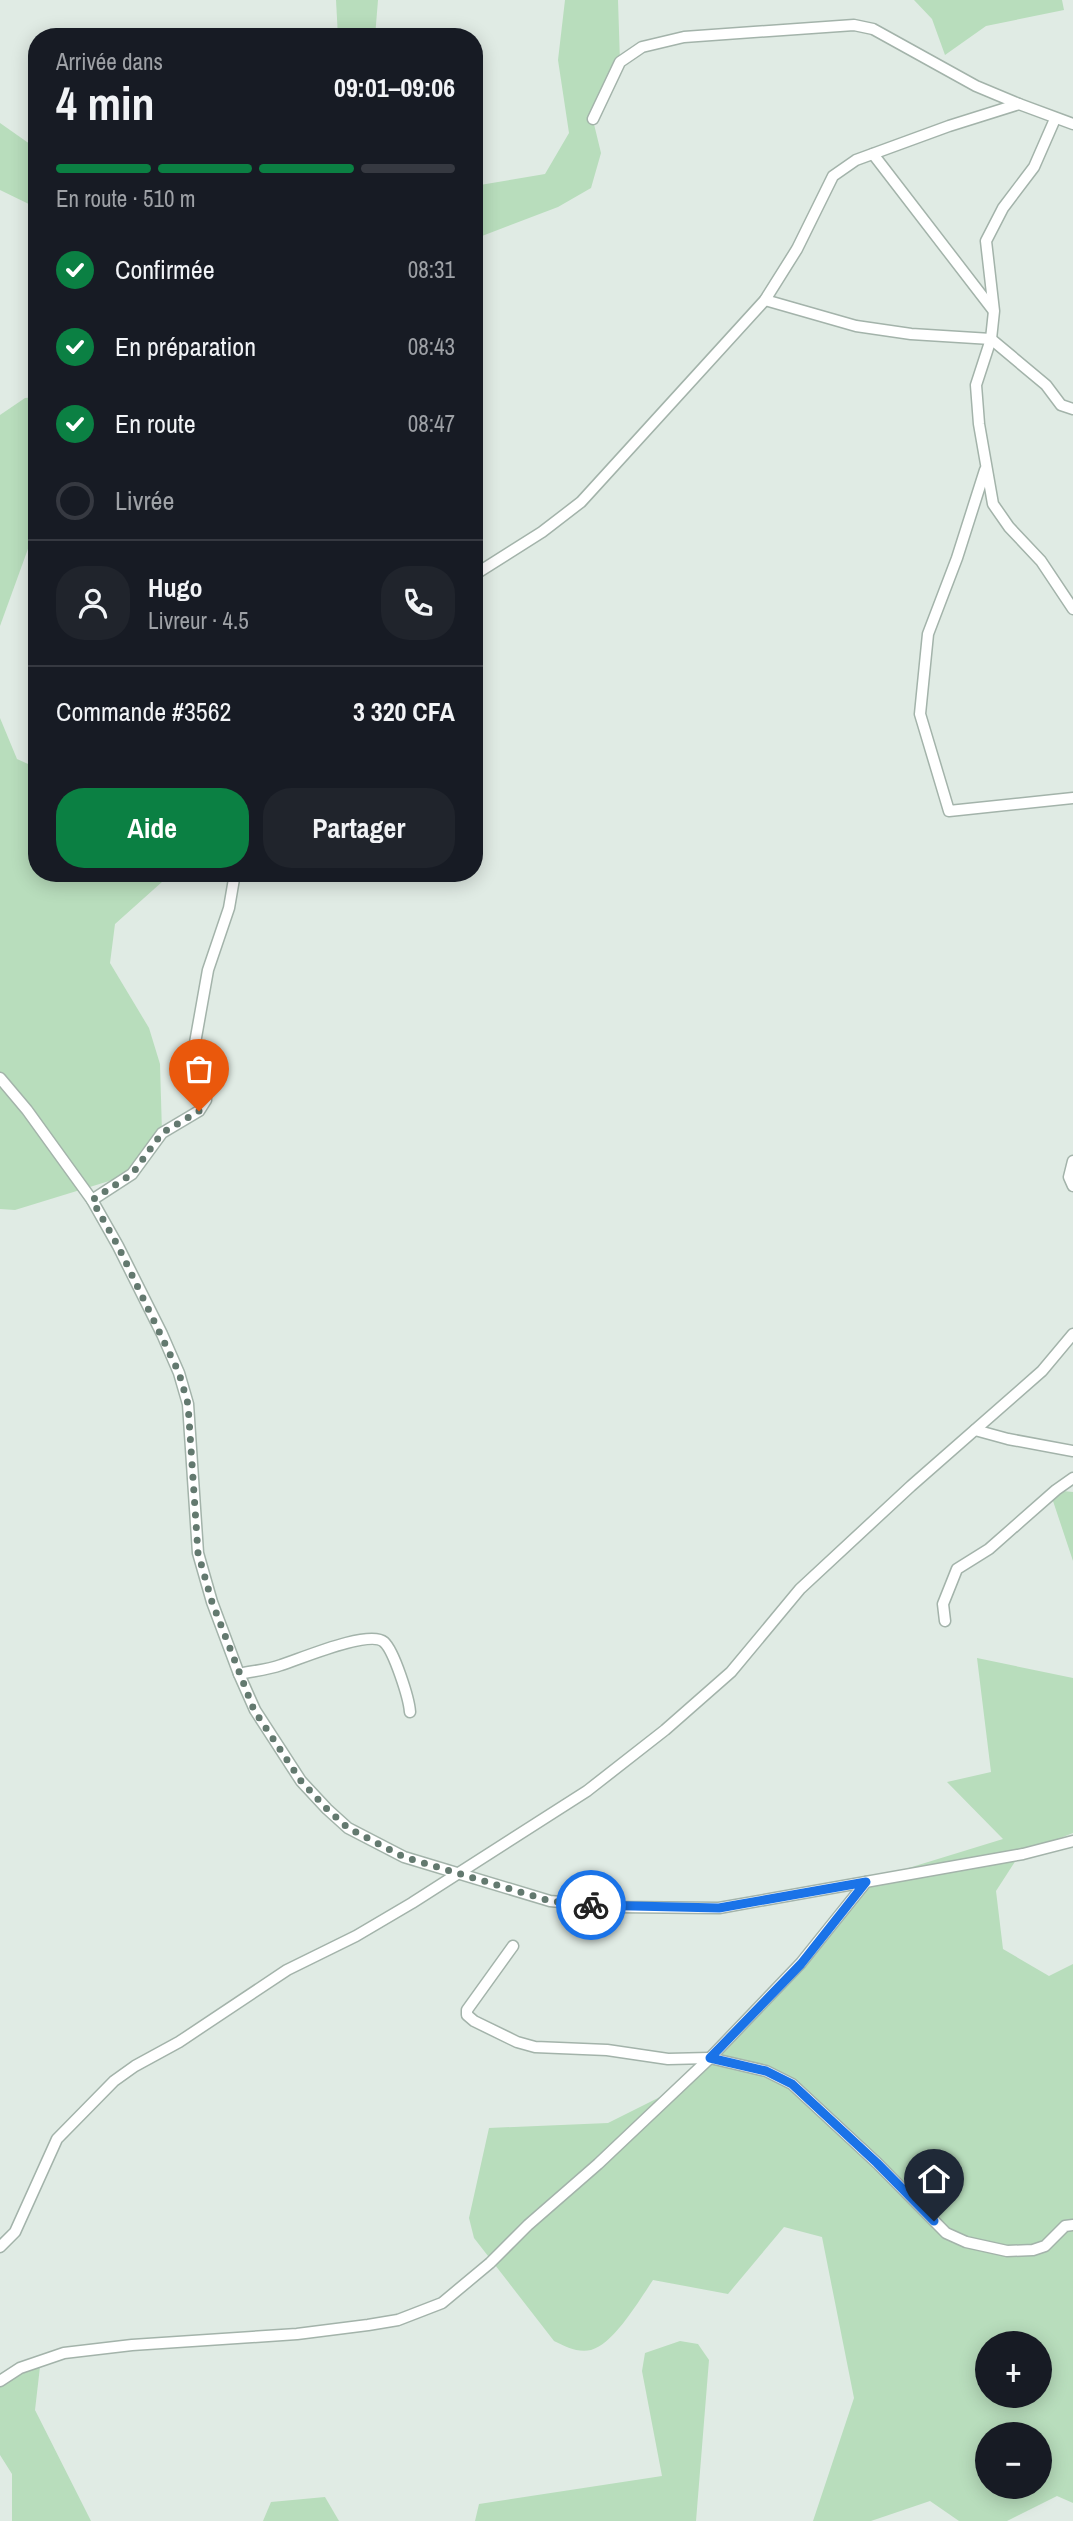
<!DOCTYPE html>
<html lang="fr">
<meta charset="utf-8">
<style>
:root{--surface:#171b24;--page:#20242c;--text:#f1f3f6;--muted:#9ea1a6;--line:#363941;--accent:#0b8043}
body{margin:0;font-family:"Archivo Narrow",sans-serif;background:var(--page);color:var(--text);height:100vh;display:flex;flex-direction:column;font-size:26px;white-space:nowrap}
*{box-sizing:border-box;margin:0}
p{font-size:23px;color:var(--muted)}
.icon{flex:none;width:38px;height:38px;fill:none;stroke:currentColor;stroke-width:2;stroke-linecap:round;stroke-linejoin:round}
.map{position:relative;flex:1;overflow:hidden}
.details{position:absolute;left:28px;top:28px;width:455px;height:854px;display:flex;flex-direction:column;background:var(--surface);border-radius:28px;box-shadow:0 4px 18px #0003}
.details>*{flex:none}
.buttons{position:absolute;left:975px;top:2331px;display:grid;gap:14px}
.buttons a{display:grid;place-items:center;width:77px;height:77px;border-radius:50%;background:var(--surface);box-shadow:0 4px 18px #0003;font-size:35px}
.pin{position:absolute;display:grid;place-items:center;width:60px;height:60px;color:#fff;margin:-72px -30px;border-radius:50% 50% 50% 0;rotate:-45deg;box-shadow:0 0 7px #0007}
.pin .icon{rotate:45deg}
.courier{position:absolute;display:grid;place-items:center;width:70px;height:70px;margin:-35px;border:5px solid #1a73e8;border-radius:50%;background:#fff;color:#222;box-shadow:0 2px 9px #0007}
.head em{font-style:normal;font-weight:700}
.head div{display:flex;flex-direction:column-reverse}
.head{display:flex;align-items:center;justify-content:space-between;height:119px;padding:0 28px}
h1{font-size:46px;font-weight:700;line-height:52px}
.bar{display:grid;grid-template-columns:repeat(4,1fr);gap:10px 7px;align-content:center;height:84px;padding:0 28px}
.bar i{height:9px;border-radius:5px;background:var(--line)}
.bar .selected{background:var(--accent)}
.bar p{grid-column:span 4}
.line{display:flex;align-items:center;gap:18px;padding:0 28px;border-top:2px solid var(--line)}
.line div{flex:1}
.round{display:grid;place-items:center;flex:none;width:74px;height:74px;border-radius:28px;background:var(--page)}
ol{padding:0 28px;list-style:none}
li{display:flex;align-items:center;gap:21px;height:77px}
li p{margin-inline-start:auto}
li .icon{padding:7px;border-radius:50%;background:var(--accent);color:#fff;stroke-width:4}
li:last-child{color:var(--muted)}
li i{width:38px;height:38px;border:4px solid var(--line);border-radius:50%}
.action{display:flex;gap:14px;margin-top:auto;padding:14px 28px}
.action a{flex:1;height:80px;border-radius:28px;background:var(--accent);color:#fff;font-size:28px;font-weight:700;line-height:80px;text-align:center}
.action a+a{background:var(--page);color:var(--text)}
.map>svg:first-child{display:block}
</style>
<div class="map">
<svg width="1073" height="2521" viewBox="0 0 1073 2521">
<rect width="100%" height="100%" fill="#e0ebe4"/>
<!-- green -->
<g fill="#b8ddbc" fill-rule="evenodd">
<polygon points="336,0 378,0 375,37 338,37"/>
<polygon points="565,0 618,0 620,62 613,75 601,116 593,120 601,153 591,188 558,207 482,236 474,237 474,186 545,174 569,133 558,60"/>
<polygon points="914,0 1062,0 1064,10 986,26 945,55 932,19"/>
<polygon points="0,123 37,149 37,208 0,190"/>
<polygon points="37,397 37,524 0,626 0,415 25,398"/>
<polygon points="0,718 17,759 37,768 37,873 172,873 115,924 110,963 149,1028 160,1064 162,1133 132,1174 15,1210 0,1209"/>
<polygon points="1053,1490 1073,1492 1073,1561 1053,1501"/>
<path d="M977,1658l96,20v155l-53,21 -24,37 7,58 46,27 24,-12v539l-16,-7 -50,25h-48l-29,-20 -59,20h-58l41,-123 -32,-161 -38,-10 -56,67 -75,-14c-13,19 -39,64 -62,70 -13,3 -25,-3 -37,-9l-80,-103 -5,-20 20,-90 119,-5 64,-32 125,-127 66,-82 140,-43 -56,-57 44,-10zM987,2343h53v53h-53zM987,2434h53v53h-53z"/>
<polygon points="680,2341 698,2344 709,2360 696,2521 475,2521 479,2504 662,2476 642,2371 645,2353"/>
<polygon points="41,2358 35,2410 91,2521 12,2521 12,2474 0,2455 0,2379"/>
<polygon points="325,2497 339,2521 263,2521 271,2502"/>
</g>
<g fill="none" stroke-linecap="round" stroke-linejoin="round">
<defs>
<g id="minor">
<polyline points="593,119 620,62 642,47 684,37 854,25 873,29 976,86 1019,104"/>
<polyline points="1055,119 1034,167 1003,208 986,241 994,311 991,339 976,385 979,424 993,504 1009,527 1041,561 1073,609"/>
<polyline points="873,154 993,310"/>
<polyline points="765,300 856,326 911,334 991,339 1046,385 1061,405 1073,409"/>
<polyline points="985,470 957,558 928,634 920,714 949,811 1073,798"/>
<polyline points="474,575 542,532 581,502 765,300 797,249 833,176 856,160 949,126 1019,104 1073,124"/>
<polyline points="0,1078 27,1110 92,1200 118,1246 162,1334 179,1373 188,1404 198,1553 212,1602 239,1674 255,1710 301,1781 327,1809 348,1828 404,1857 550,1901 613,1907 719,1908 1023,1854 1073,1841"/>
<polyline points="1073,1161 1069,1177 1073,1186"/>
<polyline points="92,1200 132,1174 162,1133 199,1111 206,1100 206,1086 196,1058 195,1043 208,970 229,908 235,873"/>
<polyline points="975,1430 1008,1439 1073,1451"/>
<polyline points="945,1621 943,1604 957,1569 989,1549 1056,1490 1073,1478"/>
<path d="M239,1674c13,-3 28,-4 42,-9 17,-5 88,-36 103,-23 10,9 25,56 26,70"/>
<polyline points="513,1946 467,2010 467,2015 474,2021 517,2042 535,2047 607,2050 668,2059 710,2058 766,2071 792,2084 877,2163 946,2233 966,2242 1007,2251 1033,2250 1045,2246 1065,2226 1073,2225"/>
<polyline points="0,2247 15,2232 57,2139 114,2081 135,2066 179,2042 287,1970 356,1936 412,1903 587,1791 665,1730 731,1672 800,1589 911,1486 1042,1371 1073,1334"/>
<polyline points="0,2381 20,2368 64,2353 132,2345 297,2334 368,2325 398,2320 442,2303 490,2263 528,2225 598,2164 710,2058 801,1963 866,1882"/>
</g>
</defs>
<!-- minor casing -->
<use href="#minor" stroke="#a3b3aa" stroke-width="13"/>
<!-- minor -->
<use href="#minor" stroke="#fff" stroke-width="10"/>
</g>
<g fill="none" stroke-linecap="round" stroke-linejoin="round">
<!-- done -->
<polyline stroke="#63796f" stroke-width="7" stroke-dasharray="0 12.6" points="199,1111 162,1133 132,1174 92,1200 118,1246 179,1373 188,1404 198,1553 212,1602 254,1710 301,1781 327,1809 348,1828 404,1857 550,1901 591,1905"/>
<!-- route -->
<polyline stroke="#1a73e8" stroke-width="9" points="591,1905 719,1908 866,1882 801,1964 710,2058 766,2071 792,2084 877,2163 934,2221"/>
</g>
</svg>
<div class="buttons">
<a>+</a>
<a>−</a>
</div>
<div class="pin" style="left:199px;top:1111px;background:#ea580c"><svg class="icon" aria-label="bag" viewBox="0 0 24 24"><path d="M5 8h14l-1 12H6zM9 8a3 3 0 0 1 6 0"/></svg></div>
<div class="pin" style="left:934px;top:2221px;background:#1f2937"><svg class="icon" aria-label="home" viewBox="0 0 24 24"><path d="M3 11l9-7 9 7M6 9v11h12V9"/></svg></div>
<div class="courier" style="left:591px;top:1905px"><svg class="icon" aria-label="bike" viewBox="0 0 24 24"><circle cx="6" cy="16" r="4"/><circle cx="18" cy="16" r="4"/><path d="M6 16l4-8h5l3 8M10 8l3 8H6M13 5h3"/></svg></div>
<section class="details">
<div class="head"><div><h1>4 min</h1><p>Arrivée dans</p></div><em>09:01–09:06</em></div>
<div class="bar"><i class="selected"></i><i class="selected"></i><i class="selected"></i><i></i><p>En route · 510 m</p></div>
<ol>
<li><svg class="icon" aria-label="check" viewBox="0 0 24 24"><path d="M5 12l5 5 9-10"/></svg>Confirmée<p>08:31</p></li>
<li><svg class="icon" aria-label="check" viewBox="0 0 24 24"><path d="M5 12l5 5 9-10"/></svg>En préparation<p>08:43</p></li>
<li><svg class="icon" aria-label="check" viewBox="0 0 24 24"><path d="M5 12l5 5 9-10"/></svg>En route<p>08:47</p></li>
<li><i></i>Livrée</li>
</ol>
<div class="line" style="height:126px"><a class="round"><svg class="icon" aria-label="person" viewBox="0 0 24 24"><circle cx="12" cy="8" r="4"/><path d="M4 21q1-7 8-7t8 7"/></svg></a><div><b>Hugo</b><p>Livreur · 4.5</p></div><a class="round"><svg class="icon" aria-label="phone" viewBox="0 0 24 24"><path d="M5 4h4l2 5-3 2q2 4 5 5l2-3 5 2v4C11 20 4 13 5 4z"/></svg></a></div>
<div class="line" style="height:91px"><div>Commande #3562</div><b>3 320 CFA</b></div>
<div class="action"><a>Aide</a><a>Partager</a></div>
</section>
</div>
